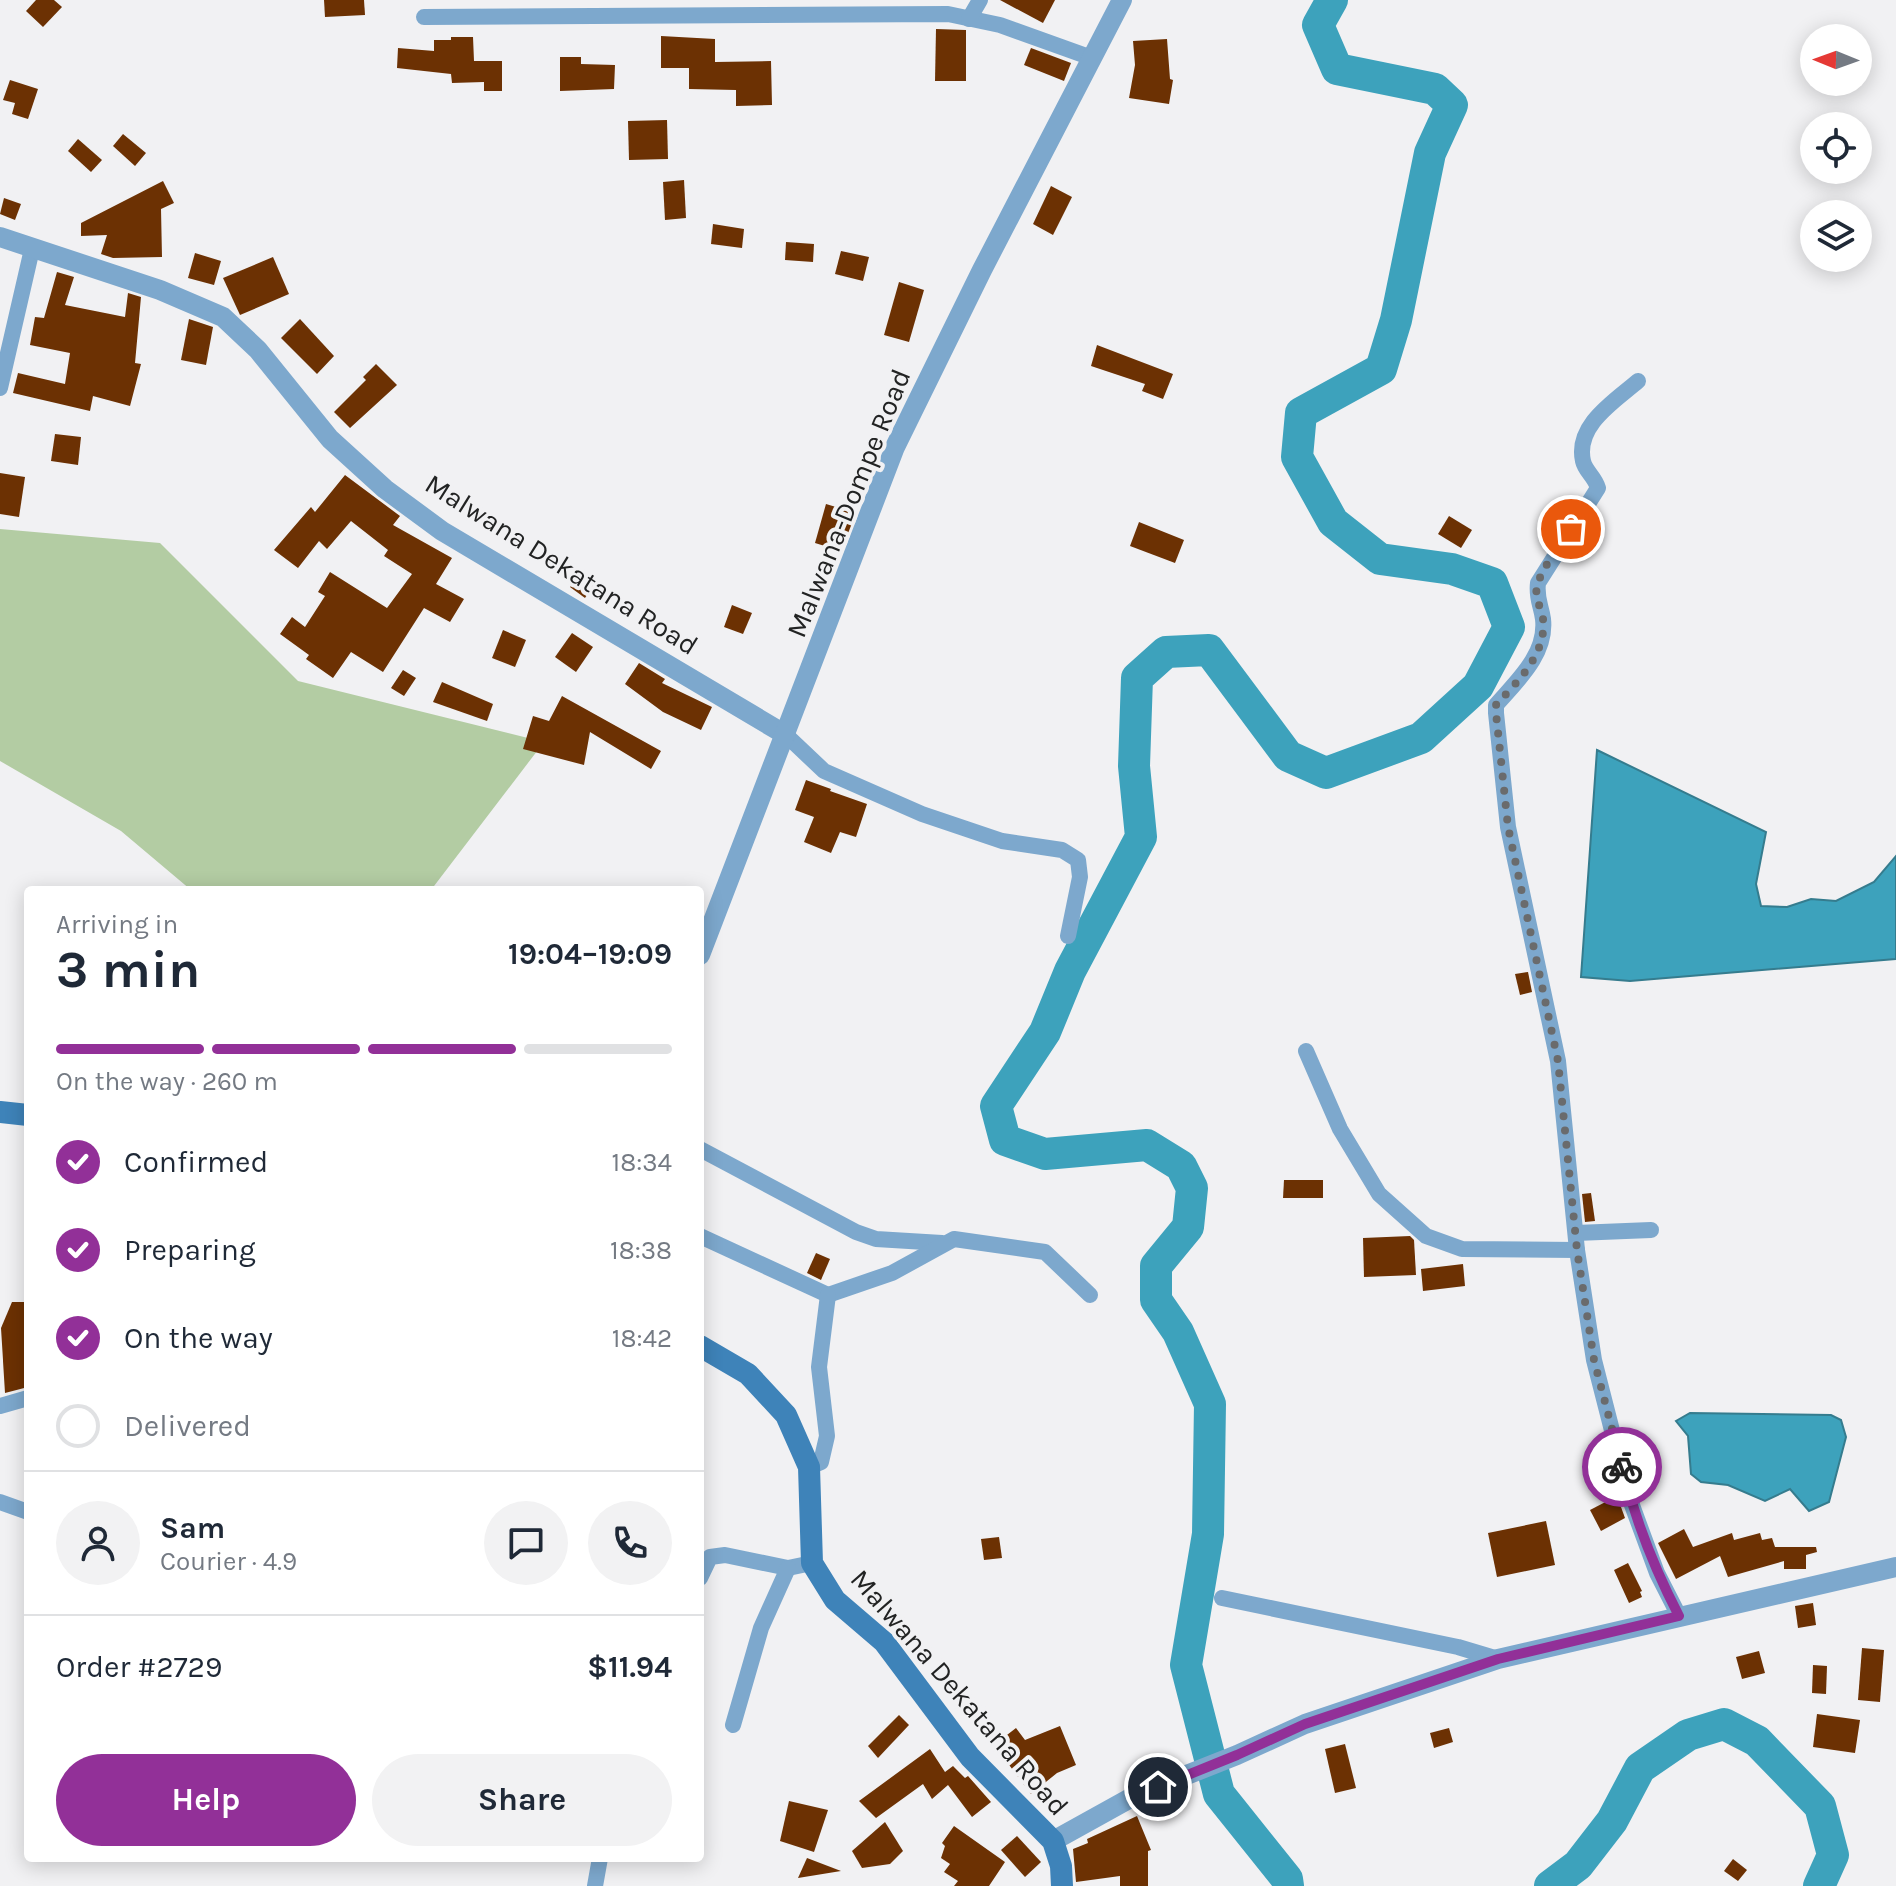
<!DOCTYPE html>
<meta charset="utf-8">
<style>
:root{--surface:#fff;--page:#f2f2f3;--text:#1f2937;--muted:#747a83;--line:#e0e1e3;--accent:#923098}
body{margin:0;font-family:Karla,sans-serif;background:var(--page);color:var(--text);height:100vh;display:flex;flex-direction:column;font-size:30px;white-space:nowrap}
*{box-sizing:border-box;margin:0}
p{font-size:26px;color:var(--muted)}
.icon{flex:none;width:44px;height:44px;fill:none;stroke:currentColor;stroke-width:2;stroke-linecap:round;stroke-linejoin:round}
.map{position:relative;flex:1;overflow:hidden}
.drawer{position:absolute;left:24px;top:886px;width:680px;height:976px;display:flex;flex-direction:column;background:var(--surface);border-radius:8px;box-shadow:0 4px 20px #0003}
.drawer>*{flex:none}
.needle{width:52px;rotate:271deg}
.buttons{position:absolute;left:1800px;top:24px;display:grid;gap:16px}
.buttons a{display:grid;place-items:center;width:72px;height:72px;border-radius:50%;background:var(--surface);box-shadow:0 4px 20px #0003;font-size:40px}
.pin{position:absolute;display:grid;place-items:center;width:68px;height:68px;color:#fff;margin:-34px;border:4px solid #fff;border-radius:50%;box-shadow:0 2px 8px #0007}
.courier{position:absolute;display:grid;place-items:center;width:80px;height:80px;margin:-40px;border:6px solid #923098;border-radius:50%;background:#fff;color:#222;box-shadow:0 2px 10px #0007}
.summary em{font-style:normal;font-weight:700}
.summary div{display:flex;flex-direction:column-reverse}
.summary{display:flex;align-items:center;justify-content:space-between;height:136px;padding:0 32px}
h1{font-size:52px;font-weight:700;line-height:60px}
.bar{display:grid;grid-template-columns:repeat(4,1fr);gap:12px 8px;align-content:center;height:96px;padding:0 32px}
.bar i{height:10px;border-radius:6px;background:var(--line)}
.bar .current{background:var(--accent)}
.bar p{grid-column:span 4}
.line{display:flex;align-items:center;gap:20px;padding:0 32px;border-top:2px solid var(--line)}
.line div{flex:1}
.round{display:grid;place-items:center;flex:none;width:84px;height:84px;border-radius:42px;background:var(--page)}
ol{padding:0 32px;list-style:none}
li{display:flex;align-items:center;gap:24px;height:88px}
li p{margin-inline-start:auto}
li .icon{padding:8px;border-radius:50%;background:var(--accent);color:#fff;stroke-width:4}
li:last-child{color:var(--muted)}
li i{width:44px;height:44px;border:4px solid var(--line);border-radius:50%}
.action{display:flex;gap:16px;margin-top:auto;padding:16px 32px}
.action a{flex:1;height:92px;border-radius:48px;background:var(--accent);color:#fff;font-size:32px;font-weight:700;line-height:92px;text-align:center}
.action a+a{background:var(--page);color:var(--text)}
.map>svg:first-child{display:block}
</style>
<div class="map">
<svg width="1896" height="1886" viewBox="0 0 1896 1886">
<rect width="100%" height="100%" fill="#f1f1f3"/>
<!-- green -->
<polygon fill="#b3cca3" points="0,529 160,543 298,681 544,742 431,890 191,890 121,831 0,761"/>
<!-- water -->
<g fill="#3da2bc" stroke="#357c8e" stroke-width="2">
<polygon points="1597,750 1766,832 1756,884 1761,906 1787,907 1811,899 1836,901 1874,882 1896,856 1896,959 1630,981 1581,977"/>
<polygon points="1690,1413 1831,1415 1841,1420 1846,1437 1829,1502 1809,1511 1790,1489 1765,1501 1728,1485 1701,1482 1691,1474 1688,1436 1676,1421"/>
</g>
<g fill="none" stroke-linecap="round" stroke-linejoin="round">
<!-- river -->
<g stroke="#3da2bc" stroke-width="32">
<polyline points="1288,1886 1287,1879 1219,1794 1186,1665 1208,1534 1210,1404 1178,1332 1156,1300 1156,1266 1188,1227 1192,1188 1181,1166 1147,1145 1045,1154 1005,1140 996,1106 1045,1032 1070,971 1141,837 1134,766 1137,678 1166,652 1209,650 1288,756 1326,773 1421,738 1478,686 1509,627 1492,583 1452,569 1380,559 1333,522 1297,457 1301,413 1381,369 1396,320 1430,153 1452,105 1435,89 1337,69 1318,25 1332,0"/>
<polyline points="1550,1886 1578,1865 1612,1821 1640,1768 1688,1735 1724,1724 1757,1741 1820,1806 1833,1855 1819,1886"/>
</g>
</g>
<!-- building -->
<g fill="#6c3103">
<polygon points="36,0 54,0 62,7 43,27 26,11"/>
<polygon points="324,0 364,0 365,15 325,17"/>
<polygon points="1000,0 1055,0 1043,23"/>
<polygon points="936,29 966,30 966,81 935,81"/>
<polygon points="661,36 715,39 715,62 771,61 772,105 736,106 736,90 689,89 689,68 661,68"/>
<polygon points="451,37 473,37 474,61 502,61 502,91 484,91 484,82 452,83 451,74 397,68 398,48 434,51 434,40 451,40"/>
<polygon points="1167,39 1170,79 1173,80 1169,104 1129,98 1135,65 1133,41"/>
<polygon points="1031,48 1071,63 1064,81 1024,65"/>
<polygon points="560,57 581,57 581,64 615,65 614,89 560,91"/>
<polygon points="10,80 38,89 28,119 12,114 15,103 3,100"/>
<polygon points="667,120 668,159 629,160 628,121"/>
<polygon points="123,134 146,153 135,166 113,146"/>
<polygon points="78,139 102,160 91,172 68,151"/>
<polygon points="684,180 686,218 665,220 663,182"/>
<polygon points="163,181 174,203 161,209 162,257 113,258 101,254 107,235 81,236 81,223"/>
<polygon points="1051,186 1072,197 1053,235 1033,224"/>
<polygon points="4,198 21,204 15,220 0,214"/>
<polygon points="713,224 744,229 742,248 711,244"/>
<polygon points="786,242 814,244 813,262 785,260"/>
<polygon points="841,251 869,257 863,281 835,274"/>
<polygon points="195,253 221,261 214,285 188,278"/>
<polygon points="273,257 289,294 240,315 223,278"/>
<polygon points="57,272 74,277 65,305 125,317 128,293 141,297 135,363 141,364 130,406 93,396 90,411 13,393 18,373 65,384 70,353 30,345 35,317 44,318"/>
<polygon points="899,282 924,290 909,342 884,335"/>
<polygon points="189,319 213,327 206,365 181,360"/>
<polygon points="300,319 334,356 317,374 281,338"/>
<polygon points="1097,345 1173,374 1163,399 1142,391 1145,384 1091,366"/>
<polygon points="376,364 397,385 350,428 334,412 366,380 363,377"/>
<polygon points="55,434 81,437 78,465 51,461"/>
<polygon points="0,473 25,477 19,517 0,514"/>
<polygon points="345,475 400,516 393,525 452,558 436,584 464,599 450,622 424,608 383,672 351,652 333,678 306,659 309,655 280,634 292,617 305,627 325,596 318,592 330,572 387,608 412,574 384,556 388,550 351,521 327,549 319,541 298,568 274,550 311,507 315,512"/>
<polygon points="826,504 856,513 841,551 815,543"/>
<polygon points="1449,516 1472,530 1461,548 1438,534"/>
<polygon points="1139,522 1184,540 1175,563 1130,546"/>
<polygon points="582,571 596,581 585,598 570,587"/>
<polygon points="732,605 752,613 743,634 724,627"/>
<polygon points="503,630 526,640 515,667 492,658"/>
<polygon points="572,633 593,647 576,672 555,657"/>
<polygon points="639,663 665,679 662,683 712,707 701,730 663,712 625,684"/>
<polygon points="403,670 416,678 404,696 391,688"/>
<polygon points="442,682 493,704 487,721 433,702"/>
<polygon points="562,696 661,751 651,769 590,732 584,765 523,749 533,716 549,721"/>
<polygon points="806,780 831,789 830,791 867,804 856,837 840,832 831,853 804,842 814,817 795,810"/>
<polygon points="1528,972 1532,992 1520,995 1515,974"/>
<polygon points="1284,1180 1323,1180 1323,1198 1283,1198"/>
<polygon points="1591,1193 1595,1221 1585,1222 1582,1194"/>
<polygon points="1410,1236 1414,1240 1416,1275 1364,1277 1363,1238"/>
<polygon points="816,1253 830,1259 821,1280 807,1273"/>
<polygon points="1463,1264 1465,1286 1423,1291 1421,1269"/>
<polygon points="12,1302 28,1302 28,1387 5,1393 1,1328"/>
<polygon points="1617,1496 1625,1518 1601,1531 1590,1510"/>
<polygon points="1546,1521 1555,1565 1497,1577 1488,1533"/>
<polygon points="1684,1529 1693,1547 1732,1533 1734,1540 1760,1533 1762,1540 1772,1538 1775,1547 1816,1547 1817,1552 1806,1555 1806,1569 1784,1569 1784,1561 1728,1577 1720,1556 1676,1579 1658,1543"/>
<polygon points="999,1537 1002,1558 984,1560 981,1539"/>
<polygon points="1628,1563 1642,1591 1640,1592 1642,1597 1629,1603 1614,1570"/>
<polygon points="1813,1603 1816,1625 1798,1628 1795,1606"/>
<polygon points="1862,1648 1884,1650 1880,1702 1858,1700"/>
<polygon points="1759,1651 1765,1673 1742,1679 1736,1657"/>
<polygon points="1813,1665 1827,1666 1826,1694 1812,1693"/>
<polygon points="1817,1714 1860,1720 1855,1753 1813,1747"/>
<polygon points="899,1715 909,1725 878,1758 868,1746"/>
<polygon points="1060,1726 1076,1765 1057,1773 1031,1794 994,1745 1016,1728 1025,1740"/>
<polygon points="1449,1728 1453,1742 1434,1748 1430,1733"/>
<polygon points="1345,1744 1356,1788 1335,1793 1325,1749"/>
<polygon points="930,1749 945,1772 953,1766 965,1778 968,1776 991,1802 972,1817 948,1785 932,1799 923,1784 876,1818 859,1801"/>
<polygon points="789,1801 828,1810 814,1852 780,1841"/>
<polygon points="1137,1816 1151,1850 1148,1851 1148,1886 1120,1886 1120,1876 1076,1882 1073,1849 1088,1843 1087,1839"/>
<polygon points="885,1822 903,1851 890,1864 862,1868 852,1851"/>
<polygon points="954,1826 1005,1862 989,1886 954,1886 958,1881 944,1872 950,1864 941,1858 945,1846 942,1843"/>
<polygon points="1017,1836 1041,1862 1025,1877 1001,1850"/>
<polygon points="807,1858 841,1871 798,1878"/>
<polygon points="1733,1859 1747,1870 1738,1881 1724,1871"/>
</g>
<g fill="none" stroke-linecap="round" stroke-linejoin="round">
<!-- minor -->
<g stroke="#7da8cd" stroke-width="16">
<polyline points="424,17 948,14 1000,25 1092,58"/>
<polyline points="969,19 980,0"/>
<path d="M1638,381c-23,20 -63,44 -55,80 2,10 12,16 15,27l-60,95c-2,15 3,22 5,36 4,35 -26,62 -47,86v8l12,114 50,234 19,189 17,110 35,137 28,76 22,43"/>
<polyline points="0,388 32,249"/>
<polyline points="786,735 824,771 922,814 1002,841 1062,850 1078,860 1080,877 1068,936"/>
<polyline points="1306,1051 1340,1129 1379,1194 1426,1236 1462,1249 1577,1250"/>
<polyline points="700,1149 856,1232 876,1239 942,1243"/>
<polyline points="1576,1233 1651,1230"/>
<polyline points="700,1236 828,1295"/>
<polyline points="828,1295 892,1273 954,1239 1045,1252 1090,1295"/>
<polyline points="0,1406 28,1398"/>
<polyline points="809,1467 821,1462 827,1436 819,1367 828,1295"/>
<polyline points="0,1502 28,1512"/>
<polyline points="700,1578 710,1557 725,1555 788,1568 812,1563"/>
<polyline points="1222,1598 1458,1647 1498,1659"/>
<polyline points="733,1725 761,1628 788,1568"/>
<polyline points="595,1886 600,1858"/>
</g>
<!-- tertiary -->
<g stroke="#7da8cd" stroke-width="20">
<polyline points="0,237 160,290 223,317 258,350 330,439 385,489 442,531 786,735"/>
<polyline points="700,955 895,447 982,270 1122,0"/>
<polyline points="1053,1841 1136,1795 1237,1755 1305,1724 1498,1659 1896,1567"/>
</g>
<!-- secondary -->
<g stroke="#3e83b9" stroke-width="22">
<polyline points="0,1112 28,1115"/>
<polyline points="700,1346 748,1374 786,1415 809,1467 812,1563 835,1600 884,1642 970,1757 1053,1841 1061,1866 1062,1886"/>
</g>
</g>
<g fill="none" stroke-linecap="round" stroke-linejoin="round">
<!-- done -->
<path stroke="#6a6b6c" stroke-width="8" stroke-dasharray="0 14.4" d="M1571,529c-10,17 -27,35 -33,54 -5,14 3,23 5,36 4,35 -26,63 -47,86v8l12,114 50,234 19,189 17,110 28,107"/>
<!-- route -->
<path stroke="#923098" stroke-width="10" d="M1158,1787l79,-32 68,-31 193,-65 181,-43c-25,-48 -44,-97 -57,-149"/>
</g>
<g text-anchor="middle" stroke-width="8" stroke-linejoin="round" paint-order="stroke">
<!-- street labels -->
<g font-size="28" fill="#222323" stroke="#f1f1f3">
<text transform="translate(848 503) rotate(-68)" y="10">Malwana-Dompe Road</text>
<text transform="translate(562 564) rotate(32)" y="10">Malwana Dekatana Road</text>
<text transform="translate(960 1692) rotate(49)" y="10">Malwana Dekatana Road</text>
</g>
</g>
</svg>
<div class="buttons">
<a><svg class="needle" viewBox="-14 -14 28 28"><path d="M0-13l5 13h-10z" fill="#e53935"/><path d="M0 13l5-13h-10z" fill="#747a83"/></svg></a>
<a><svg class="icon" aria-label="locate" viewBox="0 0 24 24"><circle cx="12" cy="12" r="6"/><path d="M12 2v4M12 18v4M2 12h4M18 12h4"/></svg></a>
<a><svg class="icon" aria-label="layers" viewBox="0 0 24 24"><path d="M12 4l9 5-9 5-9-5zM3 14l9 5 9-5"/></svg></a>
</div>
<div class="pin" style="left:1571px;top:529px;background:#ea580c"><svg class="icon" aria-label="bag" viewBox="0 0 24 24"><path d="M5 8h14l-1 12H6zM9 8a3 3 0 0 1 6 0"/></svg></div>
<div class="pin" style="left:1158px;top:1787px;background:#1f2937"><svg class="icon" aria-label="home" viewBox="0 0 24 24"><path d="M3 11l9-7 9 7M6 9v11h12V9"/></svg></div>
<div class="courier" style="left:1622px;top:1467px"><svg class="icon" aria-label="bike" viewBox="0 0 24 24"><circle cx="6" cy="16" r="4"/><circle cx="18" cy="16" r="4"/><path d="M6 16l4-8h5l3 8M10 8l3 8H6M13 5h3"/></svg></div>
<section class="drawer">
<div class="summary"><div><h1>3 min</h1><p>Arriving in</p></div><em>19:04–19:09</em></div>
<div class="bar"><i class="current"></i><i class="current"></i><i class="current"></i><i></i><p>On the way · 260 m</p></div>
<ol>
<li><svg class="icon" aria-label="check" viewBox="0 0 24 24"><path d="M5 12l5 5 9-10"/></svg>Confirmed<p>18:34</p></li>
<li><svg class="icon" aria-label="check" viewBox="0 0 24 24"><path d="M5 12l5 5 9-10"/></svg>Preparing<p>18:38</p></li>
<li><svg class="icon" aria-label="check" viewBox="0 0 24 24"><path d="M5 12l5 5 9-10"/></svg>On the way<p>18:42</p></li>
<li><i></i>Delivered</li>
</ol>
<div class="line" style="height:144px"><a class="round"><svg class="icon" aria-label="person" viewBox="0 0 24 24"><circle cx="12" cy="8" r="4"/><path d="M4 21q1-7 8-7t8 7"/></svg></a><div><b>Sam</b><p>Courier · 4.9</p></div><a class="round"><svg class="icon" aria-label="chat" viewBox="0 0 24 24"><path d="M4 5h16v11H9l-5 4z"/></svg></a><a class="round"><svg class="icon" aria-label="phone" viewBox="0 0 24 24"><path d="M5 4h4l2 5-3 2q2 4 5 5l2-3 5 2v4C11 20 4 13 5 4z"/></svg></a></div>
<div class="line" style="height:104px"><div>Order #2729</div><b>$11.94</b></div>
<div class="action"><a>Help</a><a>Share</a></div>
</section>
</div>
